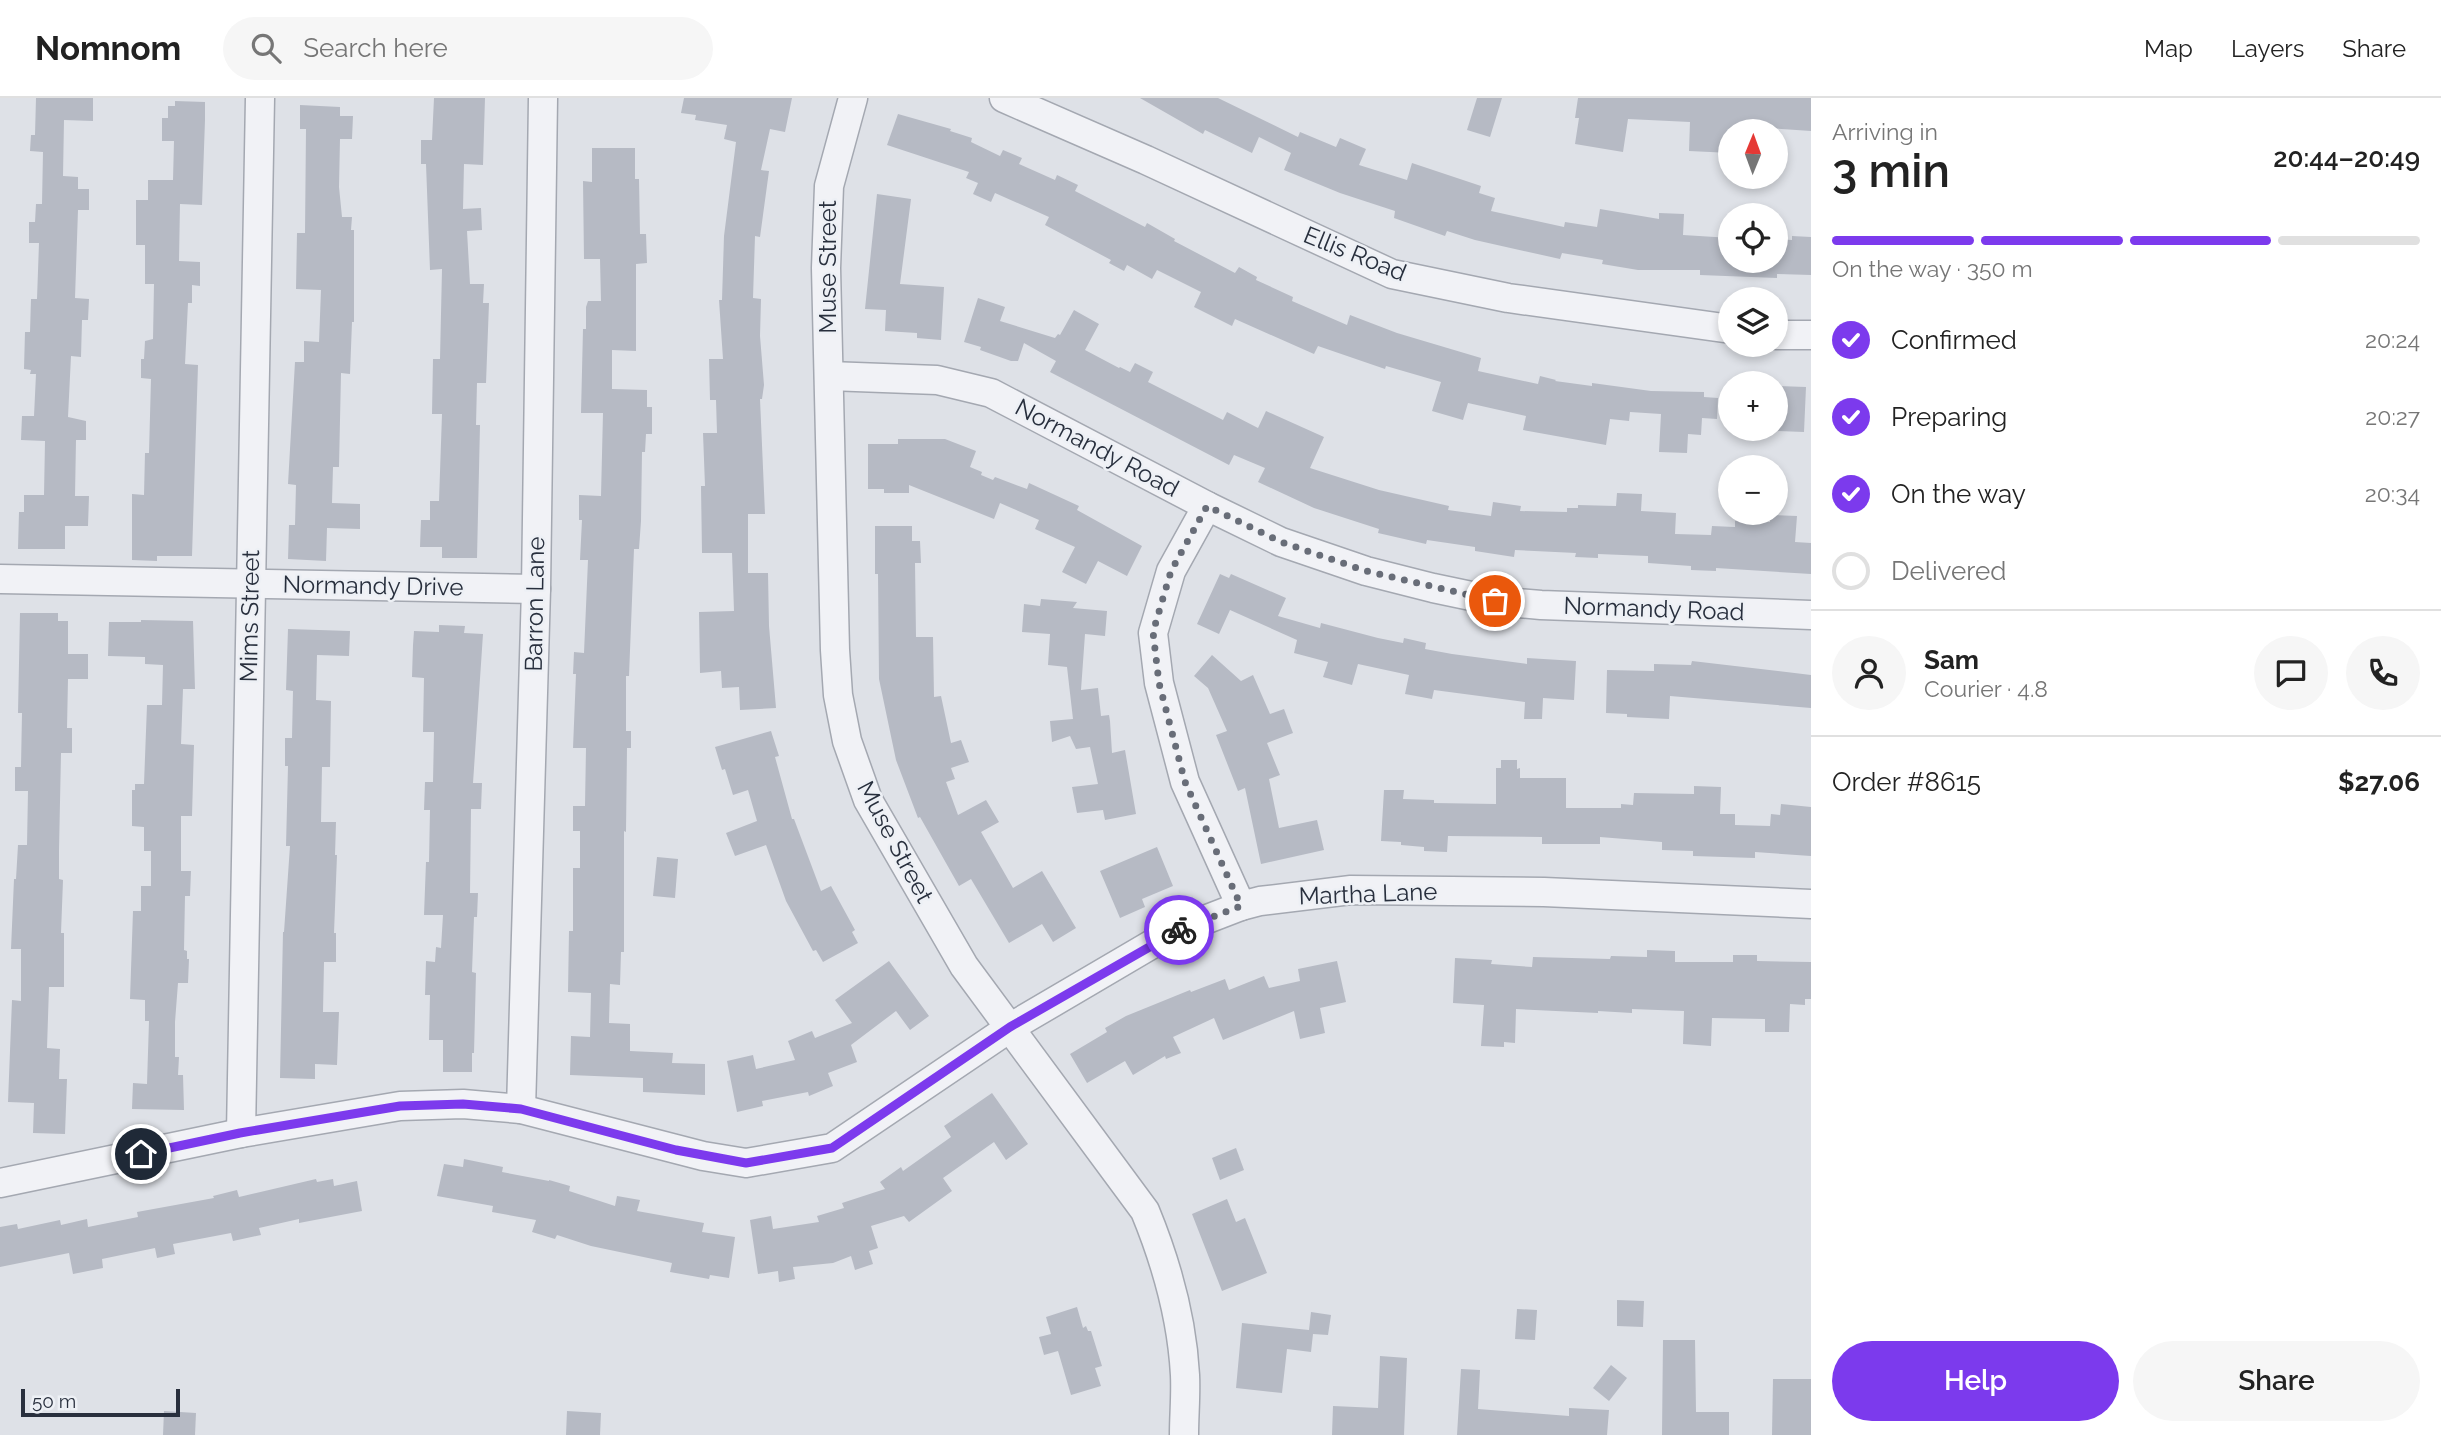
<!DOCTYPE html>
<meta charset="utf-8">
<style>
:root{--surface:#fff;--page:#f6f6f6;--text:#222;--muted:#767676;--line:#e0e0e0;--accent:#7c3aed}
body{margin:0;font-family:Raleway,sans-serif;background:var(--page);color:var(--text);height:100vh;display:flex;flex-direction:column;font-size:26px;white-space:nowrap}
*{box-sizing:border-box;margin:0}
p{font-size:23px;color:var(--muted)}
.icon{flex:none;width:38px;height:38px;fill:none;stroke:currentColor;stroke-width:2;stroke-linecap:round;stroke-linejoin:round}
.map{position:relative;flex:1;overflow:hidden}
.side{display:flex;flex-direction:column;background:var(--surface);width:630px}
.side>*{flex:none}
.needle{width:46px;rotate:1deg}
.controls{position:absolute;left:1718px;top:21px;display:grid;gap:14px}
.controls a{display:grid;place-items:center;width:70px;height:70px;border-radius:50%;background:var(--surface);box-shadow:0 4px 10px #0003;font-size:35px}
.scale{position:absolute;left:21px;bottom:18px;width:159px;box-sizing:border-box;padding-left:7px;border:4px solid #282f3d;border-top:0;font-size:19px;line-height:24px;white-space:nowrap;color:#282f3d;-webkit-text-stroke:5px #edf0f5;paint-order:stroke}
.pin{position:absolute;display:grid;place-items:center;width:60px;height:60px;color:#fff;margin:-30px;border:4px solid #fff;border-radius:50%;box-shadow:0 2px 7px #0007}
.courier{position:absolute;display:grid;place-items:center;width:70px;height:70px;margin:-35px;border:5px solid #7c3aed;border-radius:50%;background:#fff;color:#222;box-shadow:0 2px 9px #0007}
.summary em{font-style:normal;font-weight:600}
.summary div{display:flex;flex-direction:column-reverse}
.summary{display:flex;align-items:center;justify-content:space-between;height:119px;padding:0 21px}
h1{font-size:46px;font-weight:600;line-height:52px}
.bar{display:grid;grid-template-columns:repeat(4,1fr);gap:10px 7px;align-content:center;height:84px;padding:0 21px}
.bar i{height:9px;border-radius:5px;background:var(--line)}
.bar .active{background:var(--accent)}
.bar p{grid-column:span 4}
.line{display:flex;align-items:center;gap:18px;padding:0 21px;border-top:2px solid var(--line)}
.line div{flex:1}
.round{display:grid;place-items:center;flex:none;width:74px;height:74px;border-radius:37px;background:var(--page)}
ol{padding:0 21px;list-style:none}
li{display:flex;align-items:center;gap:21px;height:77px}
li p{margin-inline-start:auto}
li .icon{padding:7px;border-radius:50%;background:var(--accent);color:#fff;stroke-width:4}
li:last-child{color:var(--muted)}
li i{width:38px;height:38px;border:4px solid var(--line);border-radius:50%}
.button{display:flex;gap:14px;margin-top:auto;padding:14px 21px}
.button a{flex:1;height:80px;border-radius:42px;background:var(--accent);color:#fff;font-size:28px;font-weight:600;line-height:80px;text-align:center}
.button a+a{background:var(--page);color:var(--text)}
header{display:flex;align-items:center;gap:42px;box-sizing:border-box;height:98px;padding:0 35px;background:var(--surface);border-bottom:2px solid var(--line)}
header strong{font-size:33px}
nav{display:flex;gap:38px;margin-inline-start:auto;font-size:24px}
.search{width:490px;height:63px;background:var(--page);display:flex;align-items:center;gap:18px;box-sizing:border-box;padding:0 24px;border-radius:38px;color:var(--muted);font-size:26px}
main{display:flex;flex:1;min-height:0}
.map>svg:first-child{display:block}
</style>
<header>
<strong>Nomnom</strong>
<div class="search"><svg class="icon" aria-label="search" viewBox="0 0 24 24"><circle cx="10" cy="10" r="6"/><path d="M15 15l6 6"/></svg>Search here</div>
<nav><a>Map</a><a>Layers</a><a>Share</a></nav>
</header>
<main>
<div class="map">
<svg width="1811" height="1337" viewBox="0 0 1811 1337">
<rect width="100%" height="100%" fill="#dee1e7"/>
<!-- building -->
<g fill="#b6bac4">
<polygon points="36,0 93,0 93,23 64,22 63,78 78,79 78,91 89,91 89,112 78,112 75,200 89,201 88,222 82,222 81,259 71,258 68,319 86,323 86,342 76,342 75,398 89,398 88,428 65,428 65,451 18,451 19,414 24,414 24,397 44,397 45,343 21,342 22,318 34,318 36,276 30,276 31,272 24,271 25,234 30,234 31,201 37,201 39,145 29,145 29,124 35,124 36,106 42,106 43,54 30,53 31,37 35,37"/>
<polygon points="434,0 485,0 483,67 464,66 463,111 481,110 482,132 467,133 470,186 484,186 483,205 489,205 486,285 477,285 476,327 480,327 477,460 442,460 442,449 420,449 421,422 430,422 430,403 439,403 442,316 432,316 433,261 440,261 442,171 430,172 426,66 421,66 421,42 432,42"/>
<polygon points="684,0 792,0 785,34 770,31 761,72 769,73 760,139 755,138 753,200 761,201 760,238 764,287 762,301 760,301 765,416 748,416 748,475 768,475 769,528 776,610 740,612 739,589 722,590 721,573 700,575 699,514 734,513 732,455 702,455 701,388 705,388 703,335 717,335 716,302 710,302 709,261 723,261 719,202 722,202 724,138 736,44 724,41 727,27 695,22 696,17 681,15"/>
<polygon points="1140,0 1218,0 1298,39 1300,34 1336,49 1340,40 1366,51 1359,67 1407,82 1412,65 1481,88 1479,95 1495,100 1491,113 1564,129 1565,124 1597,129 1600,111 1659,121 1659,115 1684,116 1683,137 1731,140 1731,163 1776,163 1776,141 1792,142 1792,138 1811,139 1811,177 1777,176 1777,180 1700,177 1700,172 1638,172 1602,166 1603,162 1562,155 1560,161 1475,142 1447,133 1445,138 1394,120 1395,113 1340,95 1284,72 1291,55 1259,39 1252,55 1205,32 1203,36"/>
<polygon points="1477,0 1502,0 1490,39 1467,32"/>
<polygon points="1578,0 1811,0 1811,33 1769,30 1769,33 1731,33 1731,55 1689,53 1690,24 1628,21 1623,54 1575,46 1579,20 1575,20"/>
<polygon points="175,3 205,4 205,22 202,107 180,106 179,163 200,164 200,188 192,187 192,205 188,205 185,266 198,267 192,458 157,458 157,463 132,462 132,396 144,397 145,355 149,355 151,281 141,280 141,261 144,261 145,243 153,241 154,186 145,186 145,147 136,147 136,102 148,102 148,82 173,82 174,43 162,43 162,20 168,20 168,8 175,8"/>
<polygon points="300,7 340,9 340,18 353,18 352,41 340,41 339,89 342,119 352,119 351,132 354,132 354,224 352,224 350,276 341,275 339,369 333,369 332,405 360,406 360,431 327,430 326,463 288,461 289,427 295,427 296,387 288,386 295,264 304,264 304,243 319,244 321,192 296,191 297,135 305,135 306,31 300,31"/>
<polygon points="898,16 951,31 950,33 972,40 971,44 1000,58 1003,52 1022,60 1019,66 1055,82 1057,77 1078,87 1075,93 1145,129 1147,125 1175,141 1174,143 1235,175 1239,169 1257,179 1256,182 1293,199 1292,203 1347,227 1350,217 1397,235 1481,260 1478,273 1538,286 1540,278 1556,282 1555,283 1592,288 1592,285 1651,293 1704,294 1704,299 1718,300 1717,321 1702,320 1701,337 1688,336 1687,355 1659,354 1661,316 1630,314 1629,323 1610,321 1606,347 1523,332 1526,318 1468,305 1463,322 1432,313 1441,284 1386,268 1385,271 1318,248 1314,256 1235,221 1232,228 1194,209 1201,194 1157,172 1152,181 1127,167 1124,173 1109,165 1111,162 1045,127 1049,119 995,95 991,104 973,96 978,85 966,80 969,74 887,47"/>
<polygon points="592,50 635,50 635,81 639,81 640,136 646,136 647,165 636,166 636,253 612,252 612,291 647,292 647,309 652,309 652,336 646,336 645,354 642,354 641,423 639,451 634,451 629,578 626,578 626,633 631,633 631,650 627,650 626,734 624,733 624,854 621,854 620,887 610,886 609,925 630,926 630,953 673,955 672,965 705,966 705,997 643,994 643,980 570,977 571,938 590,939 591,895 568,894 569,833 573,833 573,770 580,770 580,733 573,733 573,708 585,708 586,650 573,650 576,576 573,576 574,554 584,555 588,462 580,462 582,422 579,422 579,397 601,398 603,315 581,315 583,231 586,231 586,209 588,203 601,203 600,161 584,161 583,83 592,84"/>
<polygon points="877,96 911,101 900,186 944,189 941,242 917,240 917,235 885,233 886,212 865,211"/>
<polygon points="978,200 1005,209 1000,223 1055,240 1058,236 1060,237 1074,212 1099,226 1085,252 1119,270 1120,269 1130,274 1135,265 1153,274 1148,284 1223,322 1227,314 1258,330 1266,313 1324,339 1310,370 1379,392 1449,408 1448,412 1491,418 1493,404 1521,408 1520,413 1567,414 1567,410 1578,410 1578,407 1616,408 1617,395 1642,396 1641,413 1676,415 1675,436 1711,437 1712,428 1735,429 1735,423 1770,424 1770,417 1797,418 1795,444 1811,445 1811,476 1716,470 1716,473 1691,472 1691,468 1648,465 1648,458 1598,456 1598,460 1575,459 1576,455 1515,452 1514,459 1475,453 1475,449 1427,442 1426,446 1378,435 1379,431 1314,410 1258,384 1265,370 1234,357 1229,367 1050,274 1056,263 1024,245 1018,263 1011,263 980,252 981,249 964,244"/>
<polygon points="1776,288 1806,289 1804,334 1776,333"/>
<polygon points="898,341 945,341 976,353 970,369 982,374 981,377 993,382 995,379 1027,391 1029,385 1079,408 1077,412 1142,448 1127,478 1098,463 1086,486 1062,474 1075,449 1035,431 1039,422 1000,405 994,421 909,387 909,395 884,395 884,391 868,391 868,346 898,346"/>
<polygon points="875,428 912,428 912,443 920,443 921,465 915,465 916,539 933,539 934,599 941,598 951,645 961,642 969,664 951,670 955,681 946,684 958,717 986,702 999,724 981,734 1013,790 1042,773 1076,830 1053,844 1042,826 1009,845 971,781 959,788 920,719 918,720 896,662 879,581 878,476 875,476"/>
<polygon points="1220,476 1229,480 1231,476 1286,500 1278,518 1320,530 1321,525 1378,540 1403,545 1404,540 1426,545 1425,551 1452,556 1527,566 1527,560 1576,563 1574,602 1543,600 1542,621 1524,621 1525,604 1434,592 1432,601 1405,596 1409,577 1358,566 1352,587 1323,579 1328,564 1294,555 1297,542 1230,512 1219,536 1197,526"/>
<polygon points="1041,501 1077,504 1073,510 1107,513 1105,538 1085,536 1081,592 1098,590 1101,618 1109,617 1110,623 1112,655 1125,652 1136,716 1105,722 1103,712 1077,715 1072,689 1098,686 1090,649 1076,651 1070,638 1052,644 1050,623 1073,621 1067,569 1048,567 1050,536 1022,534 1024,506 1040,508"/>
<polygon points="20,515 58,515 58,523 68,523 68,556 88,556 88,581 68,581 67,630 72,630 72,655 61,655 59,753 59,781 63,782 61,835 64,835 64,889 49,889 47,950 60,951 59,981 67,981 65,1036 33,1035 34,1005 8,1004 12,902 21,903 21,851 11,851 14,781 16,781 18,747 27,747 28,693 15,693 15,669 21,669 22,615 18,615"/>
<polygon points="141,522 193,523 195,591 183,591 181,646 194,647 192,718 181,718 181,773 191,773 190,798 185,798 184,852 187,853 187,861 189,861 188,885 178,885 175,924 175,959 179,959 178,977 183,977 184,1012 132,1011 133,985 147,986 149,923 145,923 145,902 130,901 133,813 141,813 141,788 151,788 151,753 144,753 144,729 132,728 132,692 135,692 135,686 144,686 147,607 162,607 163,567 145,566 145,559 108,558 109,524 141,524"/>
<polygon points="439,527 465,528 464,535 483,536 473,685 482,685 481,711 471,711 470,795 478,795 477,819 474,819 472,874 476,875 474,955 472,955 472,974 443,974 443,942 429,942 430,897 425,897 426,863 435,864 436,849 441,850 443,817 424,817 426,764 429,764 430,712 424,712 425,684 433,684 434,634 423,634 424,580 412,579 413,547 414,533 439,534"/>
<polygon points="288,531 350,533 349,558 317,557 316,602 331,603 330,669 322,669 321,724 336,724 335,757 337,757 334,835 336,835 336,864 324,864 323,914 339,914 337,967 315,966 315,981 280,980 283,834 284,834 290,748 286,748 288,668 285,668 285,640 292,640 293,593 286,592"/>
<polygon points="1212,557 1241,583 1253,577 1270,616 1284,611 1293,635 1267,645 1280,677 1269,681 1279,730 1317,722 1324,752 1261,766 1245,690 1238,693 1216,637 1227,633 1208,590 1194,578"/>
<polygon points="1692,563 1811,577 1811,610 1670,598 1669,621 1627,619 1627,616 1606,615 1607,572 1654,573 1654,566 1691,567"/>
<polygon points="771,633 779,658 775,659 792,721 794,721 821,793 831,788 855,832 852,834 858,845 823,864 816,852 813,853 786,803 766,747 735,758 726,735 757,723 748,692 733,697 725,671 722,672 715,649"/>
<polygon points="1501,662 1517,662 1517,671 1520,670 1520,680 1566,680 1566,710 1621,710 1621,706 1633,707 1634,695 1694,696 1694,688 1721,689 1720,716 1735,716 1735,727 1770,728 1771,716 1780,717 1781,706 1811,709 1811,758 1755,754 1755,760 1693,758 1693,753 1662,752 1662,744 1600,739 1600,746 1542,746 1542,739 1448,738 1447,754 1424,753 1424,749 1401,747 1401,744 1381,743 1384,692 1404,692 1403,701 1434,702 1434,705 1496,706 1496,670 1501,670"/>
<polygon points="1157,749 1173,788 1142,801 1145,809 1120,820 1100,773"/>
<polygon points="657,759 678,761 675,800 653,798"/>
<polygon points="1647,852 1675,853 1675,864 1733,864 1733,857 1757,857 1757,863 1811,864 1811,901 1805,901 1805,907 1790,906 1789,934 1765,934 1765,921 1712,920 1711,948 1683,946 1684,913 1632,911 1632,915 1598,913 1598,915 1516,911 1515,945 1504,944 1504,949 1481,948 1484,907 1453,905 1455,860 1492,862 1491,866 1532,869 1533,859 1610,861 1611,858 1647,859"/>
<polygon points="889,863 929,918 910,932 896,913 851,947 857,964 828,975 833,988 809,998 808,994 762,1003 763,1008 737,1014 727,963 753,957 756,971 795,962 788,943 812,933 815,940 852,925 835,902"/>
<polygon points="1337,863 1346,904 1320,910 1325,935 1300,941 1294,913 1223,942 1214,920 1173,939 1181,955 1166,961 1165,958 1133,977 1125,963 1087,985 1070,956 1107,934 1105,930 1126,918 1190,892 1191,894 1225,881 1229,892 1264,878 1269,890 1300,883 1298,871"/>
<polygon points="992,995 1028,1046 1006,1062 994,1044 943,1080 952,1093 909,1124 904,1118 871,1128 878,1150 869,1153 873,1166 855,1172 851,1158 833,1165 793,1169 795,1181 779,1184 778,1173 758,1176 750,1122 771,1118 773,1131 819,1124 817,1118 844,1110 842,1105 885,1091 880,1084 901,1069 903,1073 951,1039 944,1028"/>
<polygon points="1236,1050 1244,1072 1220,1082 1212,1060"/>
<polygon points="464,1061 503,1069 502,1074 549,1083 549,1082 570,1088 569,1093 615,1108 617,1098 640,1102 637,1113 704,1125 702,1134 735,1139 729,1180 710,1177 709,1181 670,1174 672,1165 591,1148 557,1137 555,1141 532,1134 536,1122 492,1114 493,1108 437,1098 444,1066 463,1069"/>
<polygon points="316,1081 317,1084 333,1081 334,1088 357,1083 362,1113 299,1125 299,1121 259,1130 261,1137 233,1143 231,1135 173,1146 175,1156 157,1160 155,1150 102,1161 103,1170 73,1176 69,1155 0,1169 0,1129 17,1126 18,1131 60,1122 61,1127 87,1121 88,1129 138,1119 137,1114 214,1100 213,1098 237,1092 239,1099"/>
<polygon points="1227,1101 1236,1124 1245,1120 1267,1175 1222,1193 1192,1116"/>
<polygon points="1617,1202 1644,1203 1643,1229 1617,1228"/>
<polygon points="1077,1209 1083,1230 1086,1228 1088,1233 1091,1233 1102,1268 1095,1270 1101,1288 1071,1297 1058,1253 1044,1257 1039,1239 1051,1236 1046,1219"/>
<polygon points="1517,1211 1537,1212 1535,1242 1515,1241"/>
<polygon points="1311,1214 1331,1217 1328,1237 1313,1236 1311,1254 1287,1251 1282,1295 1236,1290 1242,1225 1309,1232"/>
<polygon points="1663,1242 1695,1242 1696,1314 1729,1314 1729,1337 1662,1337"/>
<polygon points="1380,1258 1407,1260 1404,1337 1332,1337 1333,1308 1378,1310"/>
<polygon points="1611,1267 1627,1280 1609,1303 1593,1290"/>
<polygon points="1461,1271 1480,1272 1478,1311 1569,1318 1569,1310 1609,1312 1607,1337 1457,1337"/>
<polygon points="1773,1281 1811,1281 1811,1337 1772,1337"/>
<polygon points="164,1313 196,1315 195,1337 163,1337"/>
<polygon points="567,1313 601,1315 600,1337 566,1337"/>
</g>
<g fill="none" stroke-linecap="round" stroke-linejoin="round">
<defs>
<g id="minor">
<path d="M853,0l-24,88 -3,82 9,382 3,45 9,46 21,59 96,166 181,245c21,51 37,108 40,164 1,20 -1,40 -1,60"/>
<polyline points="1004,0 1146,62 1392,176 1508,200 1731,231"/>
<polyline points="1776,237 1811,237"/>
<polyline points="829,278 937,282 991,295 1207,408 1281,444 1366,473 1433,490 1495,503 1541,507 1811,517"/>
<polyline points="1207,408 1171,473 1153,535 1159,585 1185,684 1241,808"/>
<polyline points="0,481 536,491"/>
<polyline points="521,1011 536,491 543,0"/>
<polyline points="241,1035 260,0"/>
<polyline points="0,1085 241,1035 400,1008 463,1006 521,1011 703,1058 746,1065 832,1050 1011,929 1171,835 1241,808 1260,803 1351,792 1544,794 1811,806"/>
</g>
</defs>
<!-- minor casing -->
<use href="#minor" stroke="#a4a8b1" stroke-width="31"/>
<!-- minor -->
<use href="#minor" stroke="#f1f2f6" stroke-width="28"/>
</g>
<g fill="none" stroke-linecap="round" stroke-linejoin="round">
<!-- done -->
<polyline stroke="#686d78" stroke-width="7" stroke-dasharray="0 12.6" points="1179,832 1241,808 1185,684 1159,585 1153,534 1171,473 1207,408 1281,444 1366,473 1495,503"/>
<!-- route -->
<polyline stroke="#7c3aed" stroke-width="9" points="141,1056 240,1035 400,1008 463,1006 521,1011 676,1052 746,1065 832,1050 1010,929 1179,832"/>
</g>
<g text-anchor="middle" stroke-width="5" stroke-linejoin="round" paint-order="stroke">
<!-- street labels -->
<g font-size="24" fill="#282f3d" stroke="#edf0f5">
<text transform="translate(1355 156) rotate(22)" y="8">Ellis Road</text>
<text transform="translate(828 169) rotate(-90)" y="8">Muse Street</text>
<text transform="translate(1097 350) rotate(28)" y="8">Normandy Road</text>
<text transform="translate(373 488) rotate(1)" y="8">Normandy Drive</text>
<text transform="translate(535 506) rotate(-89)" y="8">Barron Lane</text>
<text transform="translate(1654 511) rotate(2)" y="8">Normandy Road</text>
<text transform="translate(250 518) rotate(-89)" y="8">Mims Street</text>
<text transform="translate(895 744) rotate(62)" y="8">Muse Street</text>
<text transform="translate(1368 796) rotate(-2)" y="8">Martha Lane</text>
</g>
</g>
</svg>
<div class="controls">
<a><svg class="needle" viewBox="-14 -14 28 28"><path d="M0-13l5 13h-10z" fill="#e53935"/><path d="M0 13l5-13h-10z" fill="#767676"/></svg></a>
<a><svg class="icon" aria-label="locate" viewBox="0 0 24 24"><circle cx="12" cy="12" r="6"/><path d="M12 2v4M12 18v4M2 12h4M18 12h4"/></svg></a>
<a><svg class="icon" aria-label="layers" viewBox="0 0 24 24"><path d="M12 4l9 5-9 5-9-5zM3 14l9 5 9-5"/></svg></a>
<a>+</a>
<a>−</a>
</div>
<div class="scale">50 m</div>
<div class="pin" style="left:1495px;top:503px;background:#ea580c"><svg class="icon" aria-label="bag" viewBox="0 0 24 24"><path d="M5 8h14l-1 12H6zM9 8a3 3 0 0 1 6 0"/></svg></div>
<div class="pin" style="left:141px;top:1056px;background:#1f2937"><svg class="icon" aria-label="home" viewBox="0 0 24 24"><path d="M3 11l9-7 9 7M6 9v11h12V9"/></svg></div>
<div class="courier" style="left:1179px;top:832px"><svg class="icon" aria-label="bike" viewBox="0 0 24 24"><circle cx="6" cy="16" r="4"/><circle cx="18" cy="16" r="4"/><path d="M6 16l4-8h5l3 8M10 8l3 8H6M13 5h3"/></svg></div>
</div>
<section class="side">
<div class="summary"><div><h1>3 min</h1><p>Arriving in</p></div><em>20:44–20:49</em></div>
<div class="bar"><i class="active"></i><i class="active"></i><i class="active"></i><i></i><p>On the way · 350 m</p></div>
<ol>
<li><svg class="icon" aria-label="check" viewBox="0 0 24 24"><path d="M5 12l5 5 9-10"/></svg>Confirmed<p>20:24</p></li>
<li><svg class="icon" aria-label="check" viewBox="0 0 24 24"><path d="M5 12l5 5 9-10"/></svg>Preparing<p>20:27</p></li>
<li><svg class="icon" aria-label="check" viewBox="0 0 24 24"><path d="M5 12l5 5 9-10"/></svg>On the way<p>20:34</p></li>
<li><i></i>Delivered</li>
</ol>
<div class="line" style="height:126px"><a class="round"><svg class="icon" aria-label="person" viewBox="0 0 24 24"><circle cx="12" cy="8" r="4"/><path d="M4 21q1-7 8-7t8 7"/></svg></a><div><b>Sam</b><p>Courier · 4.8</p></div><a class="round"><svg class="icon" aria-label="chat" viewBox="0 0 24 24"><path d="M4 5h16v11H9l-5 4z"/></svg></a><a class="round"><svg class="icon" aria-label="phone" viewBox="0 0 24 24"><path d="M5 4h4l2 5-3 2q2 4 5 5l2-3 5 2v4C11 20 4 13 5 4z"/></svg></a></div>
<div class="line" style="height:91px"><div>Order #8615</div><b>$27.06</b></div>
<div class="button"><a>Help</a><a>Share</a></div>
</section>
</main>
